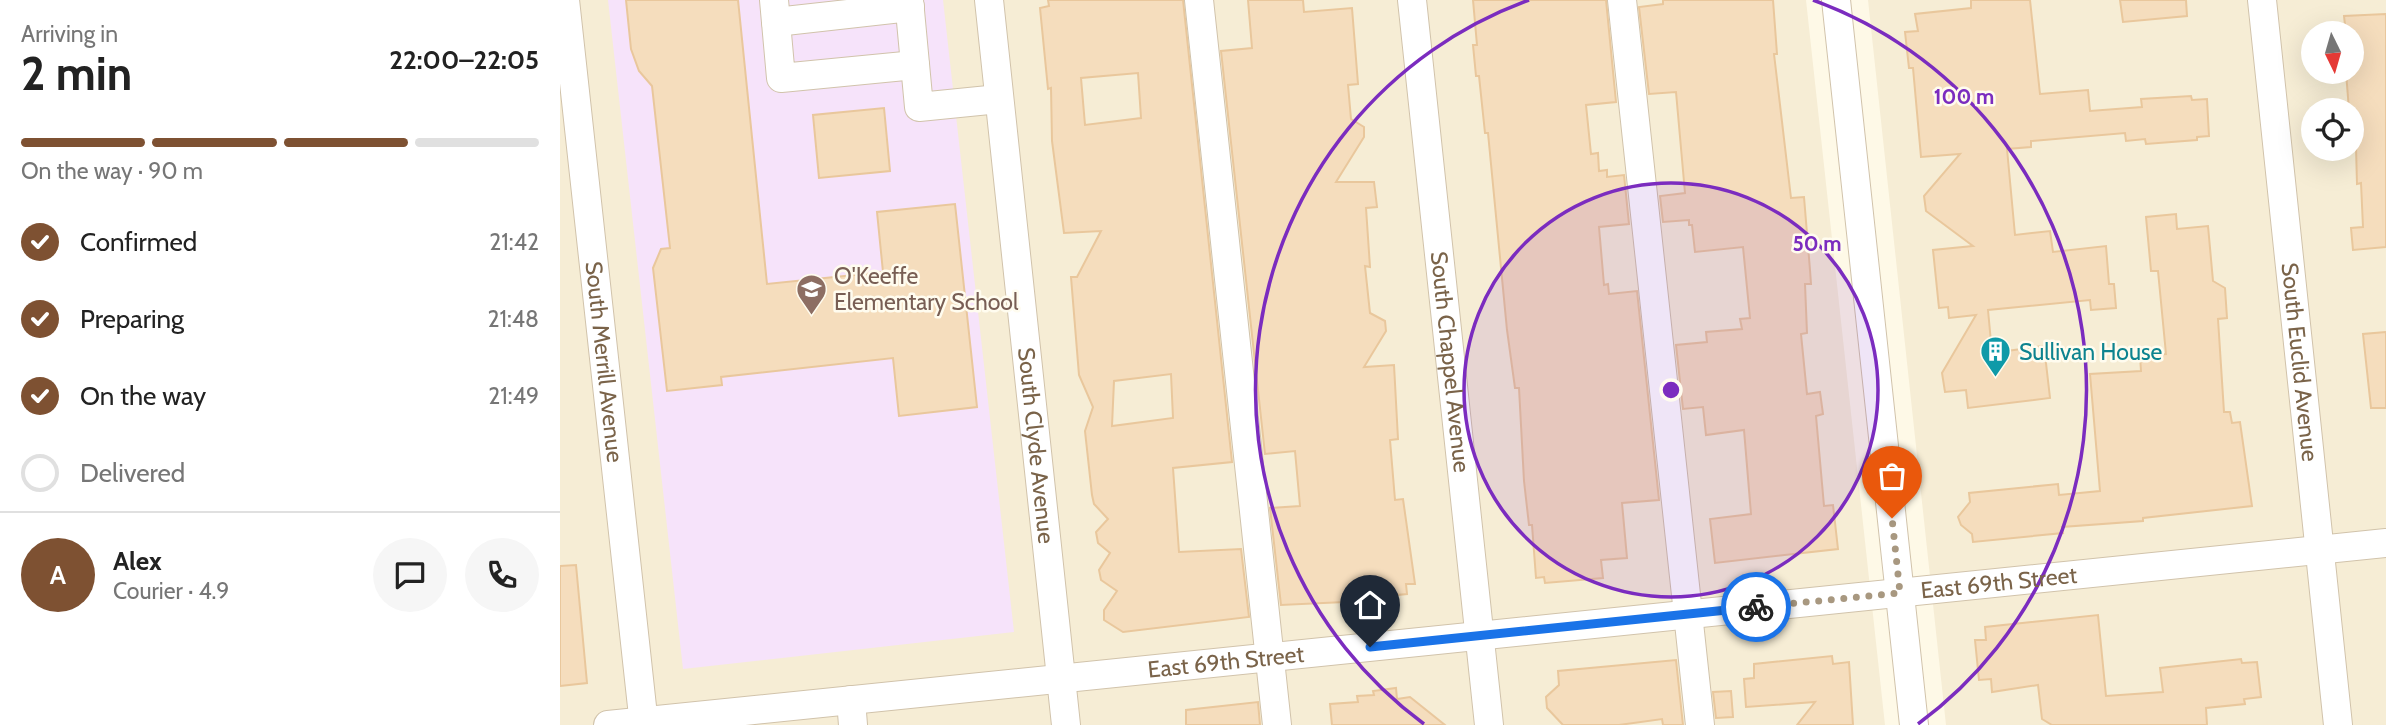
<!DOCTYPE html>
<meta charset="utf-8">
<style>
:root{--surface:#fff;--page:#f6f6f6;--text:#222;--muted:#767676;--line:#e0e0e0;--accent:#7e5132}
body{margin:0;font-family:Cabin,sans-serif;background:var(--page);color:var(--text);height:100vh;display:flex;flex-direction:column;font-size:26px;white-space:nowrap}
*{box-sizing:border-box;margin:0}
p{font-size:23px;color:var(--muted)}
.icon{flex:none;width:38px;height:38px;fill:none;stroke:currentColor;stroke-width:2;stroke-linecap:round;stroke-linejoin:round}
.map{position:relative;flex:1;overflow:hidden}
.panel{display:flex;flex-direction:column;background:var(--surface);width:560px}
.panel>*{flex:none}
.needle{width:46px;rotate:175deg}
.fabs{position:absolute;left:1741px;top:21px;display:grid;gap:14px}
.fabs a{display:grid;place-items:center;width:63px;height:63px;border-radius:50%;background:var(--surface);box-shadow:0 7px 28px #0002;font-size:35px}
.pin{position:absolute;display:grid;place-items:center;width:60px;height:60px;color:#fff;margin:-72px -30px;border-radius:50% 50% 50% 0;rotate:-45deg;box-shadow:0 0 7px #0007}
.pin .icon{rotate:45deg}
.courier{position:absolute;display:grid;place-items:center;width:70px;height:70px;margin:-35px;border:5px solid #1a73e8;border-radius:50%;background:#fff;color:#222;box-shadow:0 2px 9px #0007}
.overview em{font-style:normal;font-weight:700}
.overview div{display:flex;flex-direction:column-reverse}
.overview{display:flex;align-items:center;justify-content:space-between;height:119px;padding:0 21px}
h1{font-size:46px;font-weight:700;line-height:52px}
.bar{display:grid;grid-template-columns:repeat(4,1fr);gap:10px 7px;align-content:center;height:84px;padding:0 21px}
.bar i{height:9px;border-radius:5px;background:var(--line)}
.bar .on{background:var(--accent)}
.bar p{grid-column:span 4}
.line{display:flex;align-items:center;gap:18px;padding:0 21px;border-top:2px solid var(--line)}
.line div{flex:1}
.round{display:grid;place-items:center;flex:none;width:74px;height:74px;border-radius:37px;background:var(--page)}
ol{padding:0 21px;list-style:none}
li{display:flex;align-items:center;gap:21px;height:77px}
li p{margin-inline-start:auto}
li .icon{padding:7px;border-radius:50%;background:var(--accent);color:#fff;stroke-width:4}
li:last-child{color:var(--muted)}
li i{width:38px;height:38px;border:4px solid var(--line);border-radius:50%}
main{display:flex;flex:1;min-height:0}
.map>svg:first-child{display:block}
</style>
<main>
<section class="panel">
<div class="overview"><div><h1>2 min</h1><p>Arriving in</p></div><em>22:00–22:05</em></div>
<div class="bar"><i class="on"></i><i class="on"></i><i class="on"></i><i></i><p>On the way · 90 m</p></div>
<ol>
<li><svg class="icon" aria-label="check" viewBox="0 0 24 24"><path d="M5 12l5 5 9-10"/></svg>Confirmed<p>21:42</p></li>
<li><svg class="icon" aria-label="check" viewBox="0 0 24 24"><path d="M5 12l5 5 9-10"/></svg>Preparing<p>21:48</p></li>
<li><svg class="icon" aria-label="check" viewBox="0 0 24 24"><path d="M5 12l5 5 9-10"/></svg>On the way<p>21:49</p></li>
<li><i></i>Delivered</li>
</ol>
<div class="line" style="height:126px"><b class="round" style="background:var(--accent);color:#fff">A</b><div><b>Alex</b><p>Courier · 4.9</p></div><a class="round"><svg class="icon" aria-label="chat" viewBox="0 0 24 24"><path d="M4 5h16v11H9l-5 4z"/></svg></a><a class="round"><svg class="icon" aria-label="phone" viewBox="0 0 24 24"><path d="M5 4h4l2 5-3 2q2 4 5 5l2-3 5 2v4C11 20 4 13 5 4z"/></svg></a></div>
</section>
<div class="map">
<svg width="1826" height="725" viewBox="0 0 1826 725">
<rect width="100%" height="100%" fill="#fef9e7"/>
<!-- residential -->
<g fill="#f6edd5" fill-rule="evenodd">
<polygon points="0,0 1246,0 1325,725 0,725"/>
<path d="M1308,0h518v725h-440zM1754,33h38v39h-38zM1754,110h38v39h-38z"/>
</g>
<!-- education -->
<polygon fill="#f6e3fa" points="48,0 383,0 454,632 123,669"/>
<!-- building -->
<g fill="#f5ddbd" stroke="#e9c79c" stroke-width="2" fill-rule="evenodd">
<polygon points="66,0 178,0 207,284 323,272 317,212 395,204 417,407 339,416 333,358 161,377 162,385 107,391 93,268 101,249 110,248 92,86 79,71 71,49"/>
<path d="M488,0h135l49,462 -59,6 6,84 62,-3 8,68 -126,15 -19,-12v-10l13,-19 -16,-11 -2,-10 11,-17 -12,-10 -2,-11 12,-13 -14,-15 -2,-9 -7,-64 8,-24 -14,-32 -8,-98h6l24,-46 -37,2 -12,-92 -1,-53 -3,1 -8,-81 9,-2zM578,73l3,45 -56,7 -4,-47zM611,374l2,44 -61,8 2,-45z"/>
<polygon points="688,0 743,0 744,12 792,8 798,84 788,85 791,119 804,127 804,137 776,182 814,182 817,207 806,208 810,267 805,266 810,313 825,321 826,331 804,367 834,365 838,439 830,440 835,500 843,499 855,584 846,584 847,594 827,596 827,600 721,605 710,508 740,506 735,451 705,454 661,51 692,48"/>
<polygon points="913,0 1046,0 1056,102 1026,105 1031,154 1038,153 1039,171 1047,170 1047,177 1064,175 1069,224 1039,227 1044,285 1048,284 1049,294 1077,291 1099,500 1062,503 1067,558 1041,560 1043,578 985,583 984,577 976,578 972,525 969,525 964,481 959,388 955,388 947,330 928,133 925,133 919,76 916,76 913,45 917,45"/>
<polygon points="1103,0 1213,0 1217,54 1214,54 1231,198 1244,197 1250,270 1251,284 1245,284 1247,333 1241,334 1247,394 1260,392 1263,414 1256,416 1264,506 1273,505 1278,549 1155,563 1150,519 1191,514 1184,430 1146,435 1143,407 1123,409 1116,345 1147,342 1146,332 1182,329 1180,319 1190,318 1183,247 1135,252 1132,225 1129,225 1129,220 1103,222 1100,196 1125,193 1116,92 1089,94 1079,7 1103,4"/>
<polygon points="1411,0 1470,0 1480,94 1528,90 1530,111 1582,107 1581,99 1631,96 1632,100 1647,99 1649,136 1637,137 1637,140 1586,144 1585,139 1566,141 1565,133 1471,141 1471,147 1447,149 1455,235 1490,231 1493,252 1546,246 1549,284 1554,284 1556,308 1531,310 1530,300 1428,310 1432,353 1484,346 1490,398 1408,408 1406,390 1385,392 1382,373 1416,315 1389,318 1388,307 1379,308 1373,250 1413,246 1366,211 1364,196 1400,154 1361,157 1353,68 1349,68 1345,32 1358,31 1355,14 1411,8"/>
<polygon points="1560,0 1626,0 1627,16 1563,22"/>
<polygon points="1826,14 1826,247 1793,250 1791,228 1803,227 1801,183 1797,184 1795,110 1789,110 1786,72 1792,72 1792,33 1786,33 1784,16"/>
<polygon points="324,108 330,171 259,178 253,115"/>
<polygon points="1616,214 1617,229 1648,226 1653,281 1665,288 1667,318 1658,319 1664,412 1670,412 1672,423 1680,422 1692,506 1583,518 1583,521 1502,527 1503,533 1413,542 1412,534 1401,525 1398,517 1410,502 1409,493 1498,484 1499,495 1540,491 1530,374 1581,371 1580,356 1606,354 1598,271 1591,271 1586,217"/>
<polygon points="1826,332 1826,408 1811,408 1803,334"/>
<polygon points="16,565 27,683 0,686 0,566"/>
<polygon points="1538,615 1546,696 1603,692 1600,668 1681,659 1682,663 1697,662 1701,697 1684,699 1685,704 1646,708 1647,725 1492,725 1482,719 1478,685 1432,692 1431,679 1419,680 1415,640 1426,640 1425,627"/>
<polygon points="1272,656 1273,664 1289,662 1293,725 1237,725 1255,702 1186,707 1184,679 1194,678 1194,664"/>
<polygon points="1116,660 1123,725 1103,725 1102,719 1059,725 1003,725 987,708 986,697 999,685 998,671"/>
<polygon points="836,688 837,699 850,697 885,725 772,725 770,704 798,702 797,696 814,695 813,691"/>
<polygon points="1171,691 1173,717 1156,718 1153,692"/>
<polygon points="698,702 700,725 626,725 626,710"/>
</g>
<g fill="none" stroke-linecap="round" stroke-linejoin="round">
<defs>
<g id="minor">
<path id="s1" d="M5,0l79,725"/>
<polyline points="214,0 221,78 355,65"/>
<polyline points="349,0 359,107 439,99"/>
<path id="s2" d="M429,0l77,725"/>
<polyline points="639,0 717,725"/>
<path id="s3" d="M852,0l77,725"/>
<polyline points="1062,0 1140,725"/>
<polyline points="1276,0 1354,725"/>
<path id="s4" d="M1702,0l76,725"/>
<polyline points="216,22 350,7"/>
<polyline points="291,700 293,725"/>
<path id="s5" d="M48,725l1778,-182"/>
</g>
</defs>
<!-- minor casing -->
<use href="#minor" stroke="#d1c3ab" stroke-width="30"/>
<!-- minor -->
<use href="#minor" stroke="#fff" stroke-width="28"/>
</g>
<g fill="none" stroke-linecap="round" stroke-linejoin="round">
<!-- done -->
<polyline stroke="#a89880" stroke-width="7" stroke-dasharray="0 12.6" points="1196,607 1340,593 1332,518"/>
<!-- route -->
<polyline stroke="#1a73e8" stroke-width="9" points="810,647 1196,607"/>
</g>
<!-- distance rings -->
<circle cx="1111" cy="390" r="207" fill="#7b2cbf" fill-opacity=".12"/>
<g fill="none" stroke="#7b2cbf" stroke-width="3.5">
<circle cx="1111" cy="390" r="207"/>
<path d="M864 724A415 415 0 0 1 969 0M1253 0A415 415 0 0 1 1358 724"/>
</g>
<!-- icons -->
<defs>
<symbol id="school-pin" viewBox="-11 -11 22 30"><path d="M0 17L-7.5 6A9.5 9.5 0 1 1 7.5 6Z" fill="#8d6e63" stroke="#fffcef"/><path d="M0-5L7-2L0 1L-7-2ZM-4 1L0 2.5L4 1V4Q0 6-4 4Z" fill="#fff"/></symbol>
<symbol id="building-pin" viewBox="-11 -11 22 30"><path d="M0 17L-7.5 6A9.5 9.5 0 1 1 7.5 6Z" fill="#0f9aa8" stroke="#fffcef"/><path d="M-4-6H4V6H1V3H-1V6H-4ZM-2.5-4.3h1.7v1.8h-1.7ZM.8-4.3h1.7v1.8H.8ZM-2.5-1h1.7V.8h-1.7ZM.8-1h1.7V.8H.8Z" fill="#fff"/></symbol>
</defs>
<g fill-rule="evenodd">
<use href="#school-pin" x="234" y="272" width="35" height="47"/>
<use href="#building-pin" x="1418" y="334" width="35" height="47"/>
</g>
<g text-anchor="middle" stroke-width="5" stroke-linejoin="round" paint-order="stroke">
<!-- education labels -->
<g font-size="23" fill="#785e54" stroke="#fffcef" text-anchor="start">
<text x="274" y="284">O'Keeffe<tspan x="274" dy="26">Elementary School</tspan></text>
</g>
<!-- culture labels -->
<g font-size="23" fill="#0d838f" stroke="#fffcef" text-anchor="start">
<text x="1459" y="360">Sullivan House</text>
</g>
<!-- street labels -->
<g font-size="23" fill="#7a6349" stroke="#fffcef">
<text dy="8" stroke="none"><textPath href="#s1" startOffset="364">South Merrill Avenue</textPath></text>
<text dy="8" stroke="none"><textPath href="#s3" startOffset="364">South Chappel Avenue</textPath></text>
<text dy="8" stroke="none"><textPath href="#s4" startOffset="364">South Euclid Avenue</textPath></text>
<text dy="8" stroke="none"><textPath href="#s2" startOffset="448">South Clyde Avenue</textPath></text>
<text dy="8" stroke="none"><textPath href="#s5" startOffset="1398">East 69th Street</textPath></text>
<text dy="8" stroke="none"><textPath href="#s5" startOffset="621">East 69th Street</textPath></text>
</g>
</g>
<circle cx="1111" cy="390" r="10" fill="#7b2cbf" stroke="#fffcef" stroke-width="3.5"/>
<g font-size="21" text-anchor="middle" font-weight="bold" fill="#7b2cbf" stroke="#fffcef" stroke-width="5" stroke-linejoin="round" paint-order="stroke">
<text x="1404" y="104">100 m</text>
<text x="1257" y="251">50 m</text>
</g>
</svg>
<div class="fabs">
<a><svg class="needle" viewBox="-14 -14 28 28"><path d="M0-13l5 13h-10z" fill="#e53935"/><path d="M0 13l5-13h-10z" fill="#767676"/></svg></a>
<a><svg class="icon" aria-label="locate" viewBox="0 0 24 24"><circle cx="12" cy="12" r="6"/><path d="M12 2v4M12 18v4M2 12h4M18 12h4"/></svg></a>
</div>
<div class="pin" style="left:1332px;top:518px;background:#ea580c"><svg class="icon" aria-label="bag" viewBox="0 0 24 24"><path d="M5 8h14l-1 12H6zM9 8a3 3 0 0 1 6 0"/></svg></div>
<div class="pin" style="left:810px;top:647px;background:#1f2937"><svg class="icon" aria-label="home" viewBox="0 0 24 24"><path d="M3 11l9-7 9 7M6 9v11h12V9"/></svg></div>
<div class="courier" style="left:1196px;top:607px"><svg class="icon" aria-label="bike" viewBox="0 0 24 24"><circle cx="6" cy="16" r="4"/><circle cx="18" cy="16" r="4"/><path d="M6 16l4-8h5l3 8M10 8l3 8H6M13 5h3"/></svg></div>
</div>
</main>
